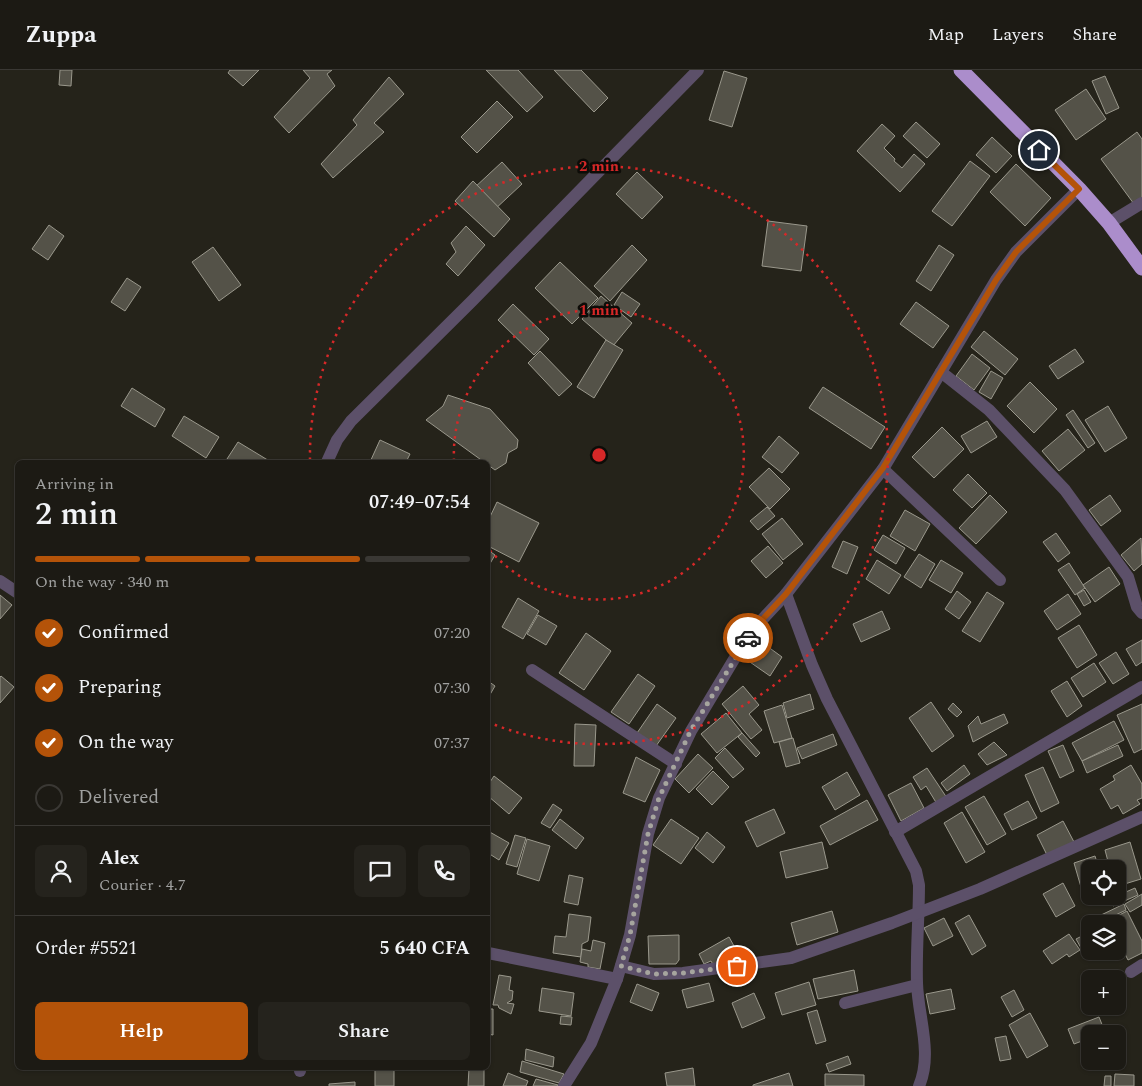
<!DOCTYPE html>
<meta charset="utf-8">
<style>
:root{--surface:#1c1a14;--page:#25231d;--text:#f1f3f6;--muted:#a0a1a0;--line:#3a3834;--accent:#b45309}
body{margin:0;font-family:Spectral,serif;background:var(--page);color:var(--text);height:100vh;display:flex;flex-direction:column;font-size:19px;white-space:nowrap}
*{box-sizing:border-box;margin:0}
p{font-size:16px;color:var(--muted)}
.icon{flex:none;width:28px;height:28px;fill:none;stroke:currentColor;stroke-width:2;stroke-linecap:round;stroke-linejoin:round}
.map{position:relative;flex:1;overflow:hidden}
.details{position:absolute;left:15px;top:390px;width:475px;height:610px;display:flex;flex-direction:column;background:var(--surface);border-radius:8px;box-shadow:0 1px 4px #0004,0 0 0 1px var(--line)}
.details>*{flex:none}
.buttons{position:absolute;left:1081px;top:790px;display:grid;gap:10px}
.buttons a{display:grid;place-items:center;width:45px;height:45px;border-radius:8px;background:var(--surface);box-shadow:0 1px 4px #0004,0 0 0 1px var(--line);font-size:25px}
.pin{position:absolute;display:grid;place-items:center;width:42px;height:42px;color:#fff;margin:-21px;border:2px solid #fff;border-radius:50%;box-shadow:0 1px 5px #0007}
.courier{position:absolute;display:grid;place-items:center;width:50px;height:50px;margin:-25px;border:4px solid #b45309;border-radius:50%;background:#fff;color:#222;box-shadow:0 1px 6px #0007}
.headline em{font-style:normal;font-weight:600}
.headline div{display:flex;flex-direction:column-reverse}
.headline{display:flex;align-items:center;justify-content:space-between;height:85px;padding:0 20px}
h1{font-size:32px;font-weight:600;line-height:38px}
.bar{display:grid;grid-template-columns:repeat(4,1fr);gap:8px 5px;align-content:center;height:60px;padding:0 20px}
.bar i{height:6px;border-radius:4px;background:var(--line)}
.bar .current{background:var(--accent)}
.bar p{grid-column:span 4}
.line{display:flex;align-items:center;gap:12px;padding:0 20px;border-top:1px solid var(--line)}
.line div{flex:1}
.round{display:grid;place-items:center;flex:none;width:52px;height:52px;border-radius:8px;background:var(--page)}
ol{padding:0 20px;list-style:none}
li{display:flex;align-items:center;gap:15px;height:55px}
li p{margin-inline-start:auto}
li .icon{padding:5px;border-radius:50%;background:var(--accent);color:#fff;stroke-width:4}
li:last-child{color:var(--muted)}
li i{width:28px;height:28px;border:2px solid var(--line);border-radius:50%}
.primary-button{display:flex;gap:10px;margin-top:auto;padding:10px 20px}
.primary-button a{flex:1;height:58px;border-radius:8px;background:var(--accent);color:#fff;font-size:20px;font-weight:600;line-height:58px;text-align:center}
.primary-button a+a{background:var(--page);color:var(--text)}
header{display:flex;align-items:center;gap:30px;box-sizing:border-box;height:70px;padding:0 25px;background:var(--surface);border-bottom:1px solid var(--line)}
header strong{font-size:24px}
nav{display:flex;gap:28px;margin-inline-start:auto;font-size:18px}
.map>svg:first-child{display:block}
</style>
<header>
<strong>Zuppa</strong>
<nav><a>Map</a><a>Layers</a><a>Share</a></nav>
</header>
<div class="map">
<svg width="1142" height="1016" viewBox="0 0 1142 1016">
<rect width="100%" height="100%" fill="#25231a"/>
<!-- building -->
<g fill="#545248" stroke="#9a988c">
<polygon points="60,0 72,0 71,16 59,15"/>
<polygon points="230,0 259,0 243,16 228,3"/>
<polygon points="303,0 332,0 327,4 335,16 289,63 274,47 310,8"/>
<polygon points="486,0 518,0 543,27 527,42"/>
<polygon points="554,0 581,0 608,28 594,42"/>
<polygon points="724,1 747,8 732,57 709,50"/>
<polygon points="1105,6 1119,38 1106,44 1092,11"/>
<polygon points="389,7 404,24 374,53 384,62 333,108 321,94 357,55 353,50"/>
<polygon points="1086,19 1106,49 1076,70 1055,40"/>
<polygon points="497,31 513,47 477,83 461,67"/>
<polygon points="916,52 940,74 927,88 903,66"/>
<polygon points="882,54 895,66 884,78 895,89 894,91 902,98 914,84 925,94 900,122 857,81"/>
<polygon points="1137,62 1142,69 1142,128 1134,134 1101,89"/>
<polygon points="992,67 1012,86 996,103 976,85"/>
<polygon points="970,91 990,106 952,156 932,141"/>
<polygon points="502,92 522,114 493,141 473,119"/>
<polygon points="1016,94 1051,128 1025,156 990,122"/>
<polygon points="637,102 663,127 642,149 616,124"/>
<polygon points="473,111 510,149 494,167 455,131"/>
<polygon points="768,151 807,156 801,201 762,196"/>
<polygon points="49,155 64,166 48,190 32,179"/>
<polygon points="466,156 485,175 458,206 446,194 456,182 451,173"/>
<polygon points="632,175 647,190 610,231 594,216"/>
<polygon points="939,175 954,185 931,221 916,211"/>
<polygon points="213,177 241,215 219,231 192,192"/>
<polygon points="560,192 598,228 572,254 535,218"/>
<polygon points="127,208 141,217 125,241 111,232"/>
<polygon points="622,222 640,234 631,247 614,235"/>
<polygon points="601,226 632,253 613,276 582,249"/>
<polygon points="916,232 949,256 933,278 900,254"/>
<polygon points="513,234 549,269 534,285 498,250"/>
<polygon points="984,261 1018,289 1005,305 971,277"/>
<polygon points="606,270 623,280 594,328 577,317"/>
<polygon points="1075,279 1084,292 1058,309 1049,296"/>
<polygon points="540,281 572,314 559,326 528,293"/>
<polygon points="972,284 990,298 974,320 956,306"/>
<polygon points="991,301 1003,308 991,329 979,322"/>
<polygon points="1030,312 1057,339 1034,363 1007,336"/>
<polygon points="823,317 885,357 871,379 809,338"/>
<polygon points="132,318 165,339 155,357 121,336"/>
<polygon points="448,325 490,339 518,370 517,378 508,383 506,393 495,400 488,395 488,392 484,392 426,350 443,336"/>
<polygon points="1108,336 1127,368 1105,382 1085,350"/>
<polygon points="1073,340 1095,373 1088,378 1066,345"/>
<polygon points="184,346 219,367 206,388 172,366"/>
<polygon points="987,351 997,367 971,383 961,366"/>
<polygon points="942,357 964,379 934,408 912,387"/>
<polygon points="1068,359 1085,380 1059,401 1042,381"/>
<polygon points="779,366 799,383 782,403 762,387"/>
<polygon points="380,370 410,384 406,392 370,392"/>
<polygon points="238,372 271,392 232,392 227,389"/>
<polygon points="769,398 790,419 770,439 749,417"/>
<polygon points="968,404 987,423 972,438 953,420"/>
<polygon points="990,425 1007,442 976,474 959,458"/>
<polygon points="1110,425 1121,441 1101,456 1089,440"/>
<polygon points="497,432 539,453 519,492 488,476 488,451"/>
<polygon points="767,437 775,446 758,460 750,451"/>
<polygon points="905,440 930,454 915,481 890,466"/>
<polygon points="782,448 803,474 783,490 762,464"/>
<polygon points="1056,463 1070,483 1058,492 1043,472"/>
<polygon points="883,465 905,478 896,494 874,480"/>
<polygon points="1141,468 1142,494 1134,501 1121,485"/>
<polygon points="843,471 858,477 847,504 832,497"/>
<polygon points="768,476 783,493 766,508 751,491"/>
<polygon points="488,480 495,485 488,497"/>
<polygon points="919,484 935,494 921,518 904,507"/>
<polygon points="877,490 901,505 889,524 866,509"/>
<polygon points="941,490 963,503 951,523 929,510"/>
<polygon points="1069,493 1085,518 1075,525 1058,500"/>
<polygon points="1109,497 1120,514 1095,532 1083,515"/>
<polygon points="1084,520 1091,532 1084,536 1077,524"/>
<polygon points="957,521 971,532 959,549 945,539"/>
<polygon points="987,522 1004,533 980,572 962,561"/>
<polygon points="1068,524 1081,544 1057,560 1044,541"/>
<polygon points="0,525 12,535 0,549"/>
<polygon points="518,528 539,541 523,569 502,557"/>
<polygon points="882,541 890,559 861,572 853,554"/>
<polygon points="538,545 557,556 546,575 527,564"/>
<polygon points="1079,555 1097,585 1077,598 1058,568"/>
<polygon points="586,563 611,581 584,620 559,603"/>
<polygon points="1142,570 1142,592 1136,596 1126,579"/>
<polygon points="760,571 782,587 770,606 747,590"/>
<polygon points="1116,582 1129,604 1113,614 1099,593"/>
<polygon points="1094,593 1106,612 1083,627 1071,608"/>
<polygon points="638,604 655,616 629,654 611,642"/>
<polygon points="1,606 14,617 0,633 0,607"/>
<polygon points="488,611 495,616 488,628"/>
<polygon points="1067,611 1082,636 1067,647 1051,621"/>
<polygon points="743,616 759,635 749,644 762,660 751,669 722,634"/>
<polygon points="810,624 814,639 787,648 783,633"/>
<polygon points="931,632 954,666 932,682 909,648"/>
<polygon points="953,633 962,642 957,647 948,639"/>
<polygon points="657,634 676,648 656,676 637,663"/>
<polygon points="1142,634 1142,679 1134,683 1117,645"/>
<polygon points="782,635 792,668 774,673 764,641"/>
<polygon points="726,643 742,663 717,683 701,664"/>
<polygon points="1004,644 1008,653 973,672 968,656 978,646 981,654"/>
<polygon points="1114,651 1124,670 1082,691 1072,673"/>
<polygon points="575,654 596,655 594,696 574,696"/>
<polygon points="742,663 760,683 756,687 738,667"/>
<polygon points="833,664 837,675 802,689 797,678"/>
<polygon points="793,668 800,693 786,697 779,672"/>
<polygon points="994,672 1007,685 987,695 978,684"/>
<polygon points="1063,675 1074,701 1060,708 1048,681"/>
<polygon points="1118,675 1123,686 1087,703 1082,691"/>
<polygon points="725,678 744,699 733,708 715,688"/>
<polygon points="698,684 713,698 689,723 675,709"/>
<polygon points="636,687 660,700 645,732 623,723"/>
<polygon points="964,695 970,704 947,721 941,713"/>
<polygon points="1131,695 1142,714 1142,728 1137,730 1140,734 1123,744 1118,735 1111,739 1100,719 1115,710 1113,706"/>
<polygon points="1043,697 1059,733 1041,742 1025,705"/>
<polygon points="927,698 947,728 937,734 926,716 921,720 913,707"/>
<polygon points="713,701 729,717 712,735 696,719"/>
<polygon points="847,702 860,725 835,740 822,717"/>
<polygon points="494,706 522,728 509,744 488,726 488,715"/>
<polygon points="911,713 924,738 901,751 888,725"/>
<polygon points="984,726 1006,764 987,775 965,737"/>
<polygon points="867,730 878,750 830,775 820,756"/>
<polygon points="1028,731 1037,748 1012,760 1004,744"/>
<polygon points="553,734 562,740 550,758 541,753"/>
<polygon points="774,739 785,763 757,777 745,752"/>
<polygon points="962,742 985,782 966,793 944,753"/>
<polygon points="560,749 584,768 576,779 552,760"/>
<polygon points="671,749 699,768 681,794 653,775"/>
<polygon points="1063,751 1074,772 1047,785 1037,765"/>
<polygon points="488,761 509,773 499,790 488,783"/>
<polygon points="707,762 725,777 713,793 695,778"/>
<polygon points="515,765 526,768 517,797 506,794"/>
<polygon points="527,769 550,776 539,811 517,804"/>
<polygon points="822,772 828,798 786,808 780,782"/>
<polygon points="1130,772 1141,809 1118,816 1118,799 1110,799 1105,780"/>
<polygon points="1095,786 1099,799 1090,799 1090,822 1083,824 1074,793"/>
<polygon points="569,805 583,808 578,835 564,832"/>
<polygon points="1063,813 1075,836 1056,847 1043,824"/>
<polygon points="1135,818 1138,825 1113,836 1110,829"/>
<polygon points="1142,824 1142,835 1130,842 1125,834"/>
<polygon points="1124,834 1126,840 1101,852 1099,846"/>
<polygon points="832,841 838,862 797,875 791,853"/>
<polygon points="1127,841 1142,871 1142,883 1128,890 1118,870 1118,854 1110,854 1108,851"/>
<polygon points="569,844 591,847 588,871 582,874 581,887 553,883 555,866 566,867"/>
<polygon points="969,845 986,876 972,885 955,853"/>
<polygon points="944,848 953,866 933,876 924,858"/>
<polygon points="1090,862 1090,873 1081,878 1076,869"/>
<polygon points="1069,864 1080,880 1069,887 1067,884 1052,894 1043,881"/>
<polygon points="679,865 679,890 676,894 649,894 648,866"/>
<polygon points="729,867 739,885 715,898 711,891 704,894 699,884"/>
<polygon points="593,870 605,873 600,899 588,897 588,894 580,892 582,879 591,881"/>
<polygon points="854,900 858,921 818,929 813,909"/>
<polygon points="499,905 511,907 509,920 513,921 512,930 507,933 514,934 511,944 499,938 498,935 493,935"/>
<polygon points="809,912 816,935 782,945 775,923"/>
<polygon points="709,913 714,931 687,938 682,920"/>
<polygon points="637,914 659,923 652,941 630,932"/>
<polygon points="542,918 574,923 571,946 539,941"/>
<polygon points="951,919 955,939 930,944 926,924"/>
<polygon points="1014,920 1024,940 1012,947 1001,927"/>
<polygon points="754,923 765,948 742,958 732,933"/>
<polygon points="488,939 493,939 493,965 488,964"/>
<polygon points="817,940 826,971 816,974 807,943"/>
<polygon points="1030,943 1048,976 1027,988 1009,955"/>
<polygon points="561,946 572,947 571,955 560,954"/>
<polygon points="1099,947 1105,962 1090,964 1090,968 1074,974 1068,959"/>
<polygon points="1006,966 1011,989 1000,991 995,968"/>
<polygon points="526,979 554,987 553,997 525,990"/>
<polygon points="848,986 851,994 829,1002 826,994"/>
<polygon points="522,991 564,1004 559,1013 520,1002"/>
<polygon points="375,998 394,999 394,1016 375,1016"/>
<polygon points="469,998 484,998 484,1016 468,1016"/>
<polygon points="693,998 695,1016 667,1016 665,1003"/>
<polygon points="508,1003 528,1011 526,1016 503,1016"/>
<polygon points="789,1003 793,1016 753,1016 753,1015"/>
<polygon points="825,1004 864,1005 864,1016 825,1016"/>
<polygon points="1115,1004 1134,1005 1134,1016 1114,1016"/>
<polygon points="1105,1006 1111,1006 1111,1016 1104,1016"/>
<polygon points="536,1009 558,1015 558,1016 533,1016"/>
<polygon points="355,1012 355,1016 329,1016 329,1014"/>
</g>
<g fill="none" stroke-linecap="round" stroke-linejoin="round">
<!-- minor -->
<g stroke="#5c5069" stroke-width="12">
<polyline points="1109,153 1142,133"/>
<polyline points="941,302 989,340 1065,420 1128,507 1137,537 1142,543"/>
<polyline points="327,392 337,370 351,351 472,231 698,0"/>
<polyline points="883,399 1000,510"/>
<polyline points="0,511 18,523"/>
<path d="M786,524l26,71 15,34 89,172 3,14c0,33 -3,65 -2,98 1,34 16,70 2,103"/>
<polyline points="532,600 676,694"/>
<polyline points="895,762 1142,617"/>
<polyline points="488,883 617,909"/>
<polyline points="621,896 654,904 683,903 791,888 892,853 980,819 1142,747"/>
<polyline points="1131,902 1142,895"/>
<polyline points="845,933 917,915"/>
<polyline points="300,1001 300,998"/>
<polyline points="564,1016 591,973 617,909 630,865 648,764 659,728 691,661 745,571 760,552 786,524 883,399 996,210 1016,182 1079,119"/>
</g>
<!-- highway -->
<polyline stroke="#ab8dcb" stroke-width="15" points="961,0 1079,119 1109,153 1142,198"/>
</g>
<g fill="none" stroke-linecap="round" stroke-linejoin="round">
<!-- done -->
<polyline stroke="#a6a59e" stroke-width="5" stroke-dasharray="0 9" points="737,896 683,903 654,904 621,896 630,865 648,764 659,728 691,660 748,568"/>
<!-- route -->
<polyline stroke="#b45309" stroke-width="6" points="748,568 760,552 786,524 883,398 996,210 1016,182 1079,119 1039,80"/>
</g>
<!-- distance rings -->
<g fill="none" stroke="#d62828" stroke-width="2.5" stroke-dasharray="2.5 5">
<path d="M454 391A145 145 0 1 1 488 478"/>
<path d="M310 390A289 289 0 1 1 488 652"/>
</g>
<circle cx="599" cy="385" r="8" fill="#d62828" stroke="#0d0c08" stroke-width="2.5"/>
<g font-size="15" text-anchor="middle" font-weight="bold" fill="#d62828" stroke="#0d0c08" stroke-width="5" stroke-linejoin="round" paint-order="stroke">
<text x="599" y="101">2 min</text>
<text x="599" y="245">1 min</text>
</g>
</svg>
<div class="buttons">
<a><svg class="icon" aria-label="locate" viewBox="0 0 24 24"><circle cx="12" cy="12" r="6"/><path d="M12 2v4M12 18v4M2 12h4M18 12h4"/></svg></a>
<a><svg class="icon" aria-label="layers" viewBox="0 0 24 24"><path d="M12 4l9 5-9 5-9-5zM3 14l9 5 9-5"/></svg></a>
<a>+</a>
<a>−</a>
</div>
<div class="pin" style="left:737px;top:896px;background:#ea580c"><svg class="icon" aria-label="bag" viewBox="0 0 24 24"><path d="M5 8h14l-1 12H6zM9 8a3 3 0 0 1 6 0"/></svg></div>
<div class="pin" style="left:1039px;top:80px;background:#1f2937"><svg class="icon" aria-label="home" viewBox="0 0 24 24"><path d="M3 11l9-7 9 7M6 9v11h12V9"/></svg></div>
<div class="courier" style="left:748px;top:568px"><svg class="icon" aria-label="car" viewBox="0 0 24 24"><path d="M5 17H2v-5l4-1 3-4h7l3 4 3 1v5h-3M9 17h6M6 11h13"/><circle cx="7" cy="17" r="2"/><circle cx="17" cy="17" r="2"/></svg></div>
<section class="details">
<div class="headline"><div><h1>2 min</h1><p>Arriving in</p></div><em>07:49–07:54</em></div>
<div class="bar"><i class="current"></i><i class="current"></i><i class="current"></i><i></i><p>On the way · 340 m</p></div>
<ol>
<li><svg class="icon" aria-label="check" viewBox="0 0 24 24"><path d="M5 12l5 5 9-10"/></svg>Confirmed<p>07:20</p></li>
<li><svg class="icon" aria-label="check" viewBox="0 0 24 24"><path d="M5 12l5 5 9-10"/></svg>Preparing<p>07:30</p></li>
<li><svg class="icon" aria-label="check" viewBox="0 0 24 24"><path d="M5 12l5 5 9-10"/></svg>On the way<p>07:37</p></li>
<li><i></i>Delivered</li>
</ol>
<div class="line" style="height:90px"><a class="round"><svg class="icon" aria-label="person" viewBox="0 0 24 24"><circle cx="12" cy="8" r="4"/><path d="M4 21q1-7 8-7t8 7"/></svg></a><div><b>Alex</b><p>Courier · 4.7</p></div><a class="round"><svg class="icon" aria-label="chat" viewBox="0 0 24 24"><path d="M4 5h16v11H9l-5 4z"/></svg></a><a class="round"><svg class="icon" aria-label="phone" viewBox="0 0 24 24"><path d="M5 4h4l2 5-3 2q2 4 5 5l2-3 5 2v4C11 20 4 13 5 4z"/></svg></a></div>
<div class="line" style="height:65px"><div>Order #5521</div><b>5 640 CFA</b></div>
<div class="primary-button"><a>Help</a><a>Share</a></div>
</section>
</div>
